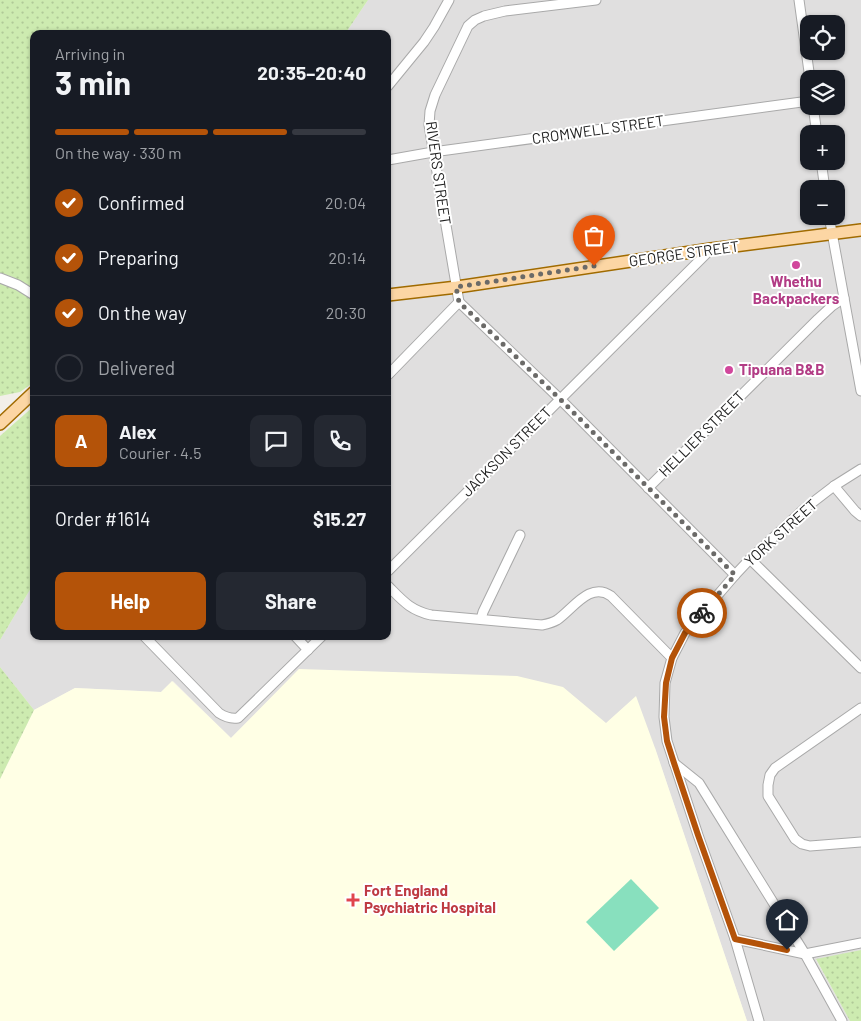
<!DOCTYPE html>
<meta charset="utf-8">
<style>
:root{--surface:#171b24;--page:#242831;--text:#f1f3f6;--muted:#9ea1a6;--line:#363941;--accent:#b45309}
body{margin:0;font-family:Barlow,sans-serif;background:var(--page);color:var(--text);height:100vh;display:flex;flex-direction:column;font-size:19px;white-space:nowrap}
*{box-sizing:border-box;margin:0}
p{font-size:16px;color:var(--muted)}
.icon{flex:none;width:28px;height:28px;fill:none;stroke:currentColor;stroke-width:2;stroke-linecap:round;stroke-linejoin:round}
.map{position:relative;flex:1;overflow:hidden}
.sheet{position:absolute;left:30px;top:30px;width:361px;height:610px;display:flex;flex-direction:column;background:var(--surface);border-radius:10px;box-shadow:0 1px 4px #0004}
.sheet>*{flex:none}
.buttons{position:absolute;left:800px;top:15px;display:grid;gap:10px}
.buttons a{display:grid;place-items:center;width:45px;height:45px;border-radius:10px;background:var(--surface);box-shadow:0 1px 4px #0004;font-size:25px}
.pin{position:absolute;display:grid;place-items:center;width:42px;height:42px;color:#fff;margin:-51px -21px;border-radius:50% 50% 50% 0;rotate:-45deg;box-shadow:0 0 5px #0007}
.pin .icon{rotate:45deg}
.courier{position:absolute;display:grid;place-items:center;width:50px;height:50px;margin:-25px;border:4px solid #b45309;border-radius:50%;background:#fff;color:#222;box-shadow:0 1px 6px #0007}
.overview em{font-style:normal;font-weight:700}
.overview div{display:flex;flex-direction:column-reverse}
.overview{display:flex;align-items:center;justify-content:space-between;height:85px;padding:0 25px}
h1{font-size:32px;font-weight:700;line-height:38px}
.bar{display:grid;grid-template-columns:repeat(4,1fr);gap:8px 5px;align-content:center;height:60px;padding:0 25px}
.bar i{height:6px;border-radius:4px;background:var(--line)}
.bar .current{background:var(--accent)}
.bar p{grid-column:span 4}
.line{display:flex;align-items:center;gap:12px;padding:0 25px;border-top:1px solid var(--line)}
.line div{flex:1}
.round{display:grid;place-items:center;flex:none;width:52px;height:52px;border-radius:10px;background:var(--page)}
ol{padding:0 25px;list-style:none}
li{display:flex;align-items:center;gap:15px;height:55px}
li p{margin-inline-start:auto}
li .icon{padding:5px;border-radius:50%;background:var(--accent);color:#fff;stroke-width:4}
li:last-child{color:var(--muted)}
li i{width:28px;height:28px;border:2px solid var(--line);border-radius:50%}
.primary-button{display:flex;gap:10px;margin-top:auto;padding:10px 25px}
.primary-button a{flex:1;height:58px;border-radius:10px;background:var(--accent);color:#fff;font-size:20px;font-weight:700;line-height:58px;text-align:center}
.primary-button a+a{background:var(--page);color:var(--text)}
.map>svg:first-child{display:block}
</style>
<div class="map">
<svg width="861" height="1021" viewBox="0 0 861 1021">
<defs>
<pattern id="grass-dots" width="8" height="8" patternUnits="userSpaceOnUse" patternTransform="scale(1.25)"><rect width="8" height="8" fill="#cdebb0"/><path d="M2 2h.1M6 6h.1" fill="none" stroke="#b0c997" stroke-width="1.8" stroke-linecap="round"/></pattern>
</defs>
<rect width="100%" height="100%" fill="#f2efe9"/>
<!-- residential -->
<path fill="#e0dfdf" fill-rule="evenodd" d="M368,0h493v950l-45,10 34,61h-103l-92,-273 -49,-25 -307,-54 -68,69 -58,-57 -12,11 -86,-4 -41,22 -34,-43v-27l34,-57v53h354v-602h-43zM809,24h27v27h-27zM809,79h27v27h-27zM809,134h27v27h-27zM809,189h27v27h-27z"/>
<!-- education -->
<polygon fill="#ffffe5" points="299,669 517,676 563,687 606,723 636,696 655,748 747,1021 0,1021 0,779 34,710 75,688 161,692 172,681 231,738"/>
<!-- grass -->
<g fill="url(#grass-dots)">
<polygon points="0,0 368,0 345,34 34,34 34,290 13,277 0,273"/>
<path d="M0,283c12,2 23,11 34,18v81l-14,10 -20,4z"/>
<polygon points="34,406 34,583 0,640 0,436"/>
<polygon points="0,667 34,710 0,779"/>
<polygon points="861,950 861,1021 850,1021 816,959"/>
</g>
<!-- pitch -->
<polygon fill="#88e0be" points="631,879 659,908 614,951 586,922"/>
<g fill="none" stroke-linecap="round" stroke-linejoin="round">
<defs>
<g id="minor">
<polyline points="799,0 810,79"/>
<polyline points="388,86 424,42 434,27 449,0"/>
<polyline points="813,106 817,134"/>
<polyline points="388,160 433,152 809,101"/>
<polyline points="821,161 825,189"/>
<polyline points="829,216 861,391"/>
<polyline points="0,278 18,285 34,295"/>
<polyline points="459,302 429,125 430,111 435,95 468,26 475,20 484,16 505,11 596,0"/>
<polyline points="459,302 560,399 735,575"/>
<polyline points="388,375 459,302"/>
<polyline points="834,486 855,511 861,516"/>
<polyline points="648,488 818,319 832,306 844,298"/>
<polyline points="750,559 861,668"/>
<polyline points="388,571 711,249"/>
<path d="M388,586c15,15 22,24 43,29l111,10c5,-1 10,-2 15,-5 16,-11 33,-39 54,-24l61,62"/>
<polyline points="481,619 483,612 520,535"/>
<path d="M144,636l75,77c6,4 12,6 19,5l84,-82"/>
<polyline points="295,636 308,650"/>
<polyline points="861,708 775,768 770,775 768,785 768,796 795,839 802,844 810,846 861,842"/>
<polyline points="674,763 699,783 805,954 842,1021"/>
<polyline points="735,939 805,954 861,943"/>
<polyline points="759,1021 735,939 698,835 667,741 664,717 665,683 672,658 685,633 735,575 750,559 804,509 834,486 861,469"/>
</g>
<g id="major">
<polyline points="388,295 457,287 711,249 861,230"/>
<polyline points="0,424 34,392"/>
</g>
</defs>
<!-- minor casing -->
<use href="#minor" stroke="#a9a9a9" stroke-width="11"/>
<!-- major casing -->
<use href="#major" stroke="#a06b00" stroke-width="14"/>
<!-- minor -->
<use href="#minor" stroke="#fff" stroke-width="9"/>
<!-- major -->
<use href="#major" stroke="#fcd6a4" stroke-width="11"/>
</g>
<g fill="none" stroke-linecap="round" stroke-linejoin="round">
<!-- done -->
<polyline stroke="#6b6a68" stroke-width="5" stroke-dasharray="0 9" points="594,266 456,287 459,302 560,399 735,575 702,613"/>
<!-- route -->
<polyline stroke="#b45309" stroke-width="6" points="702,613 685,633 672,658 666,683 664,717 667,741 674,763 698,835 735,939 787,950"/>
</g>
<!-- markers -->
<g fill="#d1479c" stroke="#fff" stroke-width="2">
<circle cx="796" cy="265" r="5"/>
<circle cx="729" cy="370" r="5"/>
</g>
<path fill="#e0444e" stroke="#fff" stroke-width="2" d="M350.5 892.5h5v5h5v5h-5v5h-5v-5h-5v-5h5z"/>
<g text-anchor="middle" stroke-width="4" stroke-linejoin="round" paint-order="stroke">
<!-- street labels -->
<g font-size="15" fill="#222" stroke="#fff">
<text transform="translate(598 130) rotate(-8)" y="5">CROMWELL STREET</text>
<text transform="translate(438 173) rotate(82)" y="5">RIVERS STREET</text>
<text transform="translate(684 254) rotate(-8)" y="5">GEORGE STREET</text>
<text transform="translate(702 434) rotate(-45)" y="5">HELLIER STREET</text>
<text transform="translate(507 452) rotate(-45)" y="5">JACKSON STREET</text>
<text transform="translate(781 533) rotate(-42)" y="5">YORK STREET</text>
</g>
<!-- hotel labels -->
<g font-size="15" font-weight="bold" fill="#b23c85" stroke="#fff">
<text x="796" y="287">Whethu<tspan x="796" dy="17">Backpackers</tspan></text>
<text x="739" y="375" text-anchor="start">Tipuana B&amp;B</text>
</g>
<!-- health labels -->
<g font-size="15" font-weight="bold" fill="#be3a42" stroke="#fff" text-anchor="start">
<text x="364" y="896">Fort England<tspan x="364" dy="17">Psychiatric Hospital</tspan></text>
</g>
</g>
</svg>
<div class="buttons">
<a><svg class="icon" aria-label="locate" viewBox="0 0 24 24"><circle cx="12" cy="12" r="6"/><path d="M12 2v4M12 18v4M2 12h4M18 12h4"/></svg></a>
<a><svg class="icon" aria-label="layers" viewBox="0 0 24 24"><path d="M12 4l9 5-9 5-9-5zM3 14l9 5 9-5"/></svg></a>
<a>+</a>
<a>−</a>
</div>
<div class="pin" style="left:594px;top:266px;background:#ea580c"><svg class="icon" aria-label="bag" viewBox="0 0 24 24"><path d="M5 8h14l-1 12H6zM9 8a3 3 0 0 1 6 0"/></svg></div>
<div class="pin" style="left:787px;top:950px;background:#1f2937"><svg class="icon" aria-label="home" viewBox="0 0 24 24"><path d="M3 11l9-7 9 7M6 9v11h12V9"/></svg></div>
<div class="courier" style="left:702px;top:613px"><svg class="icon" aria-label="bike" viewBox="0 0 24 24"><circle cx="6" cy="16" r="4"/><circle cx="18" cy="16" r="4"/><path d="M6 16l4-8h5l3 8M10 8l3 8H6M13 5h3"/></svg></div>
<section class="sheet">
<div class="overview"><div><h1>3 min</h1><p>Arriving in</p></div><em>20:35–20:40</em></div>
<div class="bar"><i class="current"></i><i class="current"></i><i class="current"></i><i></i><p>On the way · 330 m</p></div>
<ol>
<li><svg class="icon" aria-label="check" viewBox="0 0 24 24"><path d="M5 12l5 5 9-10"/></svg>Confirmed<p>20:04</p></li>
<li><svg class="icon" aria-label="check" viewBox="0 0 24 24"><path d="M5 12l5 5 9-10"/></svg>Preparing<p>20:14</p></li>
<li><svg class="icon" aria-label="check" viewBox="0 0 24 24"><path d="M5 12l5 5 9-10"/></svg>On the way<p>20:30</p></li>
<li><i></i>Delivered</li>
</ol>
<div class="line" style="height:90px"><b class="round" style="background:var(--accent);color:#fff">A</b><div><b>Alex</b><p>Courier · 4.5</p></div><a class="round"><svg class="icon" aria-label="chat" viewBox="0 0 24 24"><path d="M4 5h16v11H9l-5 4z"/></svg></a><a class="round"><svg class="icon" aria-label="phone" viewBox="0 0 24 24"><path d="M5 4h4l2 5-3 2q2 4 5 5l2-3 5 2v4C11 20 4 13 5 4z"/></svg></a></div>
<div class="line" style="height:65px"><div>Order #1614</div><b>$15.27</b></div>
<div class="primary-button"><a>Help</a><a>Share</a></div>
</section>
</div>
